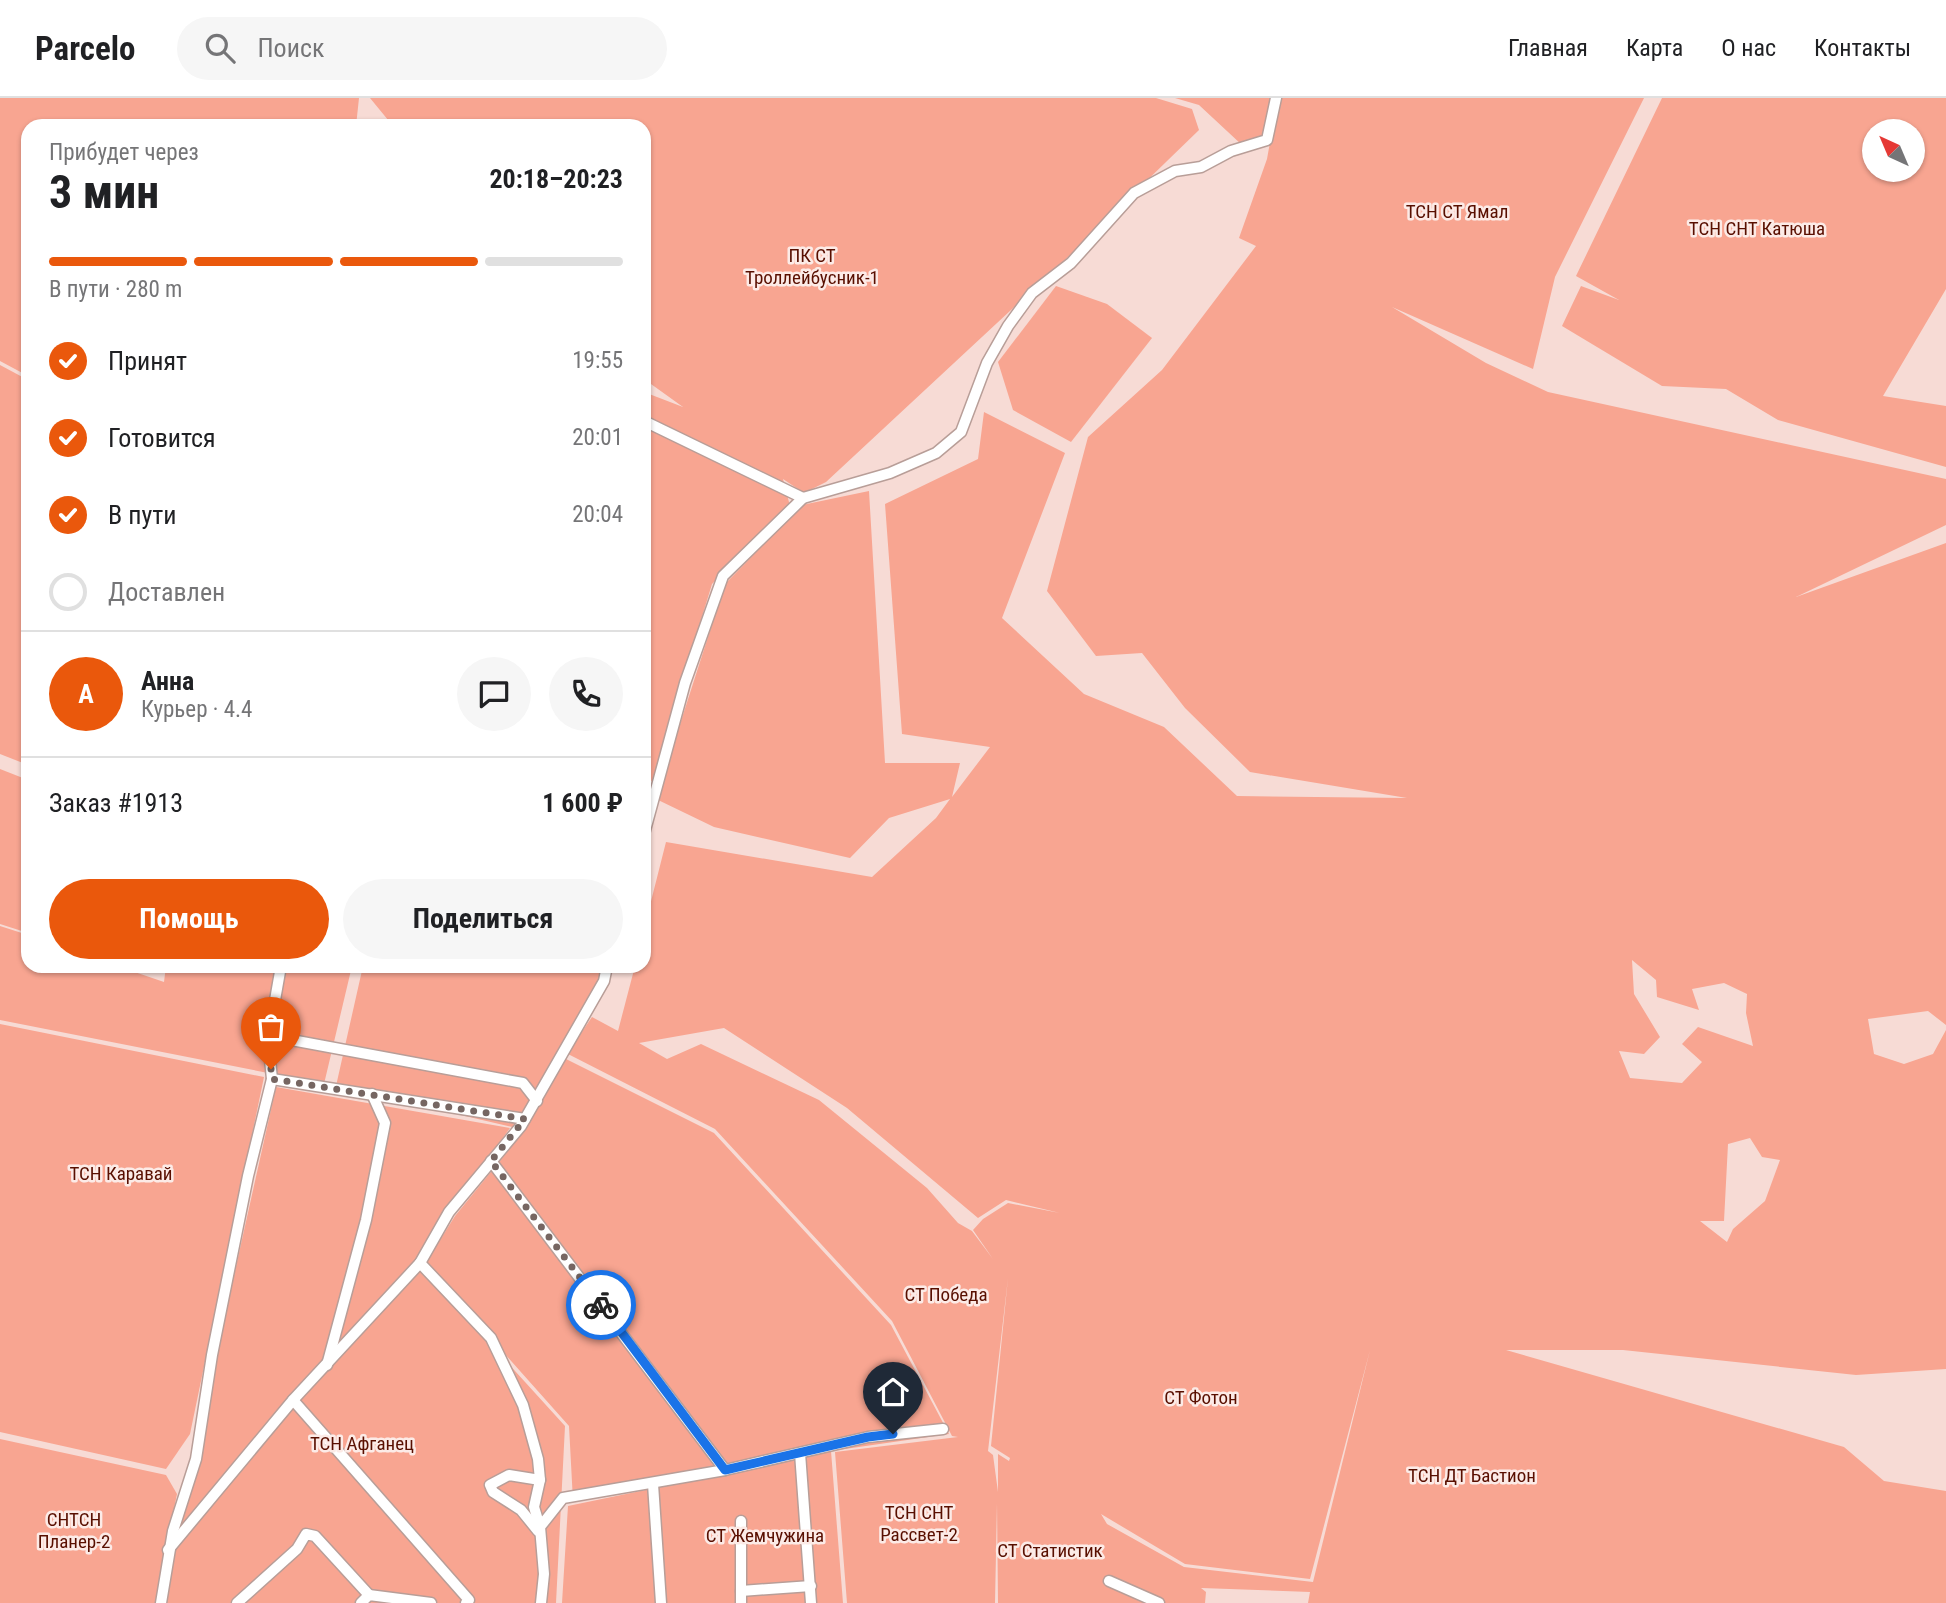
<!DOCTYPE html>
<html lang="ru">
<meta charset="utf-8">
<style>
:root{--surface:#fff;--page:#f6f6f6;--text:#202124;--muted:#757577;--line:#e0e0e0;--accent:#ea580c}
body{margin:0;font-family:"Roboto Condensed",sans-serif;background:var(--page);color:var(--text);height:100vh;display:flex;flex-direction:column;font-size:26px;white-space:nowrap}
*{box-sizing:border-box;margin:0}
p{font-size:23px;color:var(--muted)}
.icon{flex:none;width:38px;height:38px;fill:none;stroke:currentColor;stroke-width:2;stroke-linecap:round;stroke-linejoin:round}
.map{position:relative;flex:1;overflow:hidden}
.panel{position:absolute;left:21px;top:21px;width:630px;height:854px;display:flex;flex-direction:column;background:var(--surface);border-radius:21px;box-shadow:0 2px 5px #0004}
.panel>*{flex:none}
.needle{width:46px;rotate:316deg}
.fabs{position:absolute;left:1862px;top:21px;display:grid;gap:14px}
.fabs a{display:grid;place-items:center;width:63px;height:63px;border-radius:50%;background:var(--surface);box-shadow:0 2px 5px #0004;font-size:35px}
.pin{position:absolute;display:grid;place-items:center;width:60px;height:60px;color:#fff;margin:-72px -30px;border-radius:50% 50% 50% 0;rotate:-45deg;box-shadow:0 0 7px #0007}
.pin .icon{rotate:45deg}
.courier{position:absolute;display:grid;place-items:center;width:70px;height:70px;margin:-35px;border:5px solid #1a73e8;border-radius:50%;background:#fff;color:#222;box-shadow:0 2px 9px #0007}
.head em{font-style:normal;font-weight:700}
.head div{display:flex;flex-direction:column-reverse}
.head{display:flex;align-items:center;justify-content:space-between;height:119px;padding:0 28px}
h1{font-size:46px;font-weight:700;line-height:52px}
.bar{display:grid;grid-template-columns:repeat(4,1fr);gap:10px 7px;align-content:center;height:84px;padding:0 28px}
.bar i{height:9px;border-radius:5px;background:var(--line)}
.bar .current{background:var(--accent)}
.bar p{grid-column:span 4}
.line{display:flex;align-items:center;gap:18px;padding:0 28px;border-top:2px solid var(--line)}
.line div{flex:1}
.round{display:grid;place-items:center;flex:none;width:74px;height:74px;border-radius:37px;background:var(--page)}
ol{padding:0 28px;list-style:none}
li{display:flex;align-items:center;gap:21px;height:77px}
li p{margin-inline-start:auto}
li .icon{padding:7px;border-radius:50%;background:var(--accent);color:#fff;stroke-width:4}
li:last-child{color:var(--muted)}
li i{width:38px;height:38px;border:4px solid var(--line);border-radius:50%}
.cta{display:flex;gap:14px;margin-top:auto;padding:14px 28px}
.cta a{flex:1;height:80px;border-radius:42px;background:var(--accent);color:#fff;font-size:28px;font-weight:700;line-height:80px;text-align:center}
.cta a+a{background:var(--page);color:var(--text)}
header{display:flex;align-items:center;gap:42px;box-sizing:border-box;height:98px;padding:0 35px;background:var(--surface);border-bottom:2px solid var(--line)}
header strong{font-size:33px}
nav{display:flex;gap:38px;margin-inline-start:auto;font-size:24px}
.search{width:490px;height:63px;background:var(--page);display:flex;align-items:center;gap:18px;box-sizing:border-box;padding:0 24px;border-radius:38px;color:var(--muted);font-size:26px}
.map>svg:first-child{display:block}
</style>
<header>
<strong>Parcelo</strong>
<div class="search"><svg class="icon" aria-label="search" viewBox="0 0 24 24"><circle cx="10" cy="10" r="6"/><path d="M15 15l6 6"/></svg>Поиск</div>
<nav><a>Главная</a><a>Карта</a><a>О нас</a><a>Контакты</a></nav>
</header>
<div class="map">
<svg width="1946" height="1505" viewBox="0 0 1946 1505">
<rect width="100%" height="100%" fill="#f7dbd5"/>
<!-- green -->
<g fill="#f8a591" fill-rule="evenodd">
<polygon points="0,0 359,0 356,28 28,28 28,278 0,263"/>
<polygon points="370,0 1156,0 1192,11 1199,32 1067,160 826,384 804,395 783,381 790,408 712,486 652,683 644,680 644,294 683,309 644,281 644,28 393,28"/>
<polygon points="1175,0 1271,0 1264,41 1242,47 1199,7"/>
<path d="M1278,0h366l-89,179 -22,92 -141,-62 94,56 62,29 398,87v46l-150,72 150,-54v482l-18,-14 -60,8 6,35 30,10 29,-10 13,-24v339l-90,6 -233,-25h-117l338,97 40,34 62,10v112h-638l2,-11 -109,-4 5,4 -1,11h-207l-1,-100 -2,100h-148l-12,-151 123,-15 -6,-1 -60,-115 -177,-192 -147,-75 -2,5 148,74 177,192 58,109 -118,17 12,152h-281l6,-97 223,-46 -218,41 -4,-75 -144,-162 30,-48 70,-86 -189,-44 27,-120h249l-4,20 -29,50 13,-19 26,14 17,-65h9v-37l22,-87 206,35 64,-59 14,-19 -61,19 -39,40 -136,-31 -58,-28 69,-215 77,-79 67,-14 16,272h75l-8,34 38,-50 -88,-13 -17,-230 93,-45 6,-47 81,41 -63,165 82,76 80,33 73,69 170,2 -157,-26 -65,-64 -43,-55 -46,3 -49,-65 41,-154 74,-67 94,-124 -17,-8 28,-79zM1632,862l24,20 1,17 42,13 -7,-21 32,-6 23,11 -1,19 7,33 -55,-19 -16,17 20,18 -20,21 -52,-5 -11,-27 25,3 16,-17 -26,-43zM724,930l123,80 131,110 28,-18 54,13 -52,-10 -25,16 -10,11 20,29 -21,-28 -14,-8 -31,-35 -108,-88 -118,-56 -34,15 -28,-16zM1750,1040l12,19 18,3 -15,41 -32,28 -6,13 -27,-21h24l4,-77zM1008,1180l-17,168 19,12 -1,3 -11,-7v38l-5,-37 -5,-4zM1370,1252l-57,232 -129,-15 -77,-43 -6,-10 84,50 125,15z"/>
<path d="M1662,0h284v191l-63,107 63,10v61l-168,-47 -52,-31 -64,-3 -100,-60 19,-40 38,14 -43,-24zM1874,33h39v39h-39z"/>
<polygon points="1056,188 1107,206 1152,240 1071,344 1013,312 998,264"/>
<polygon points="0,267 28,282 28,667 0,656"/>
<polygon points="0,671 28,682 28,835 0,826"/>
<polygon points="0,828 28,837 28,868 117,868 164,884 166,868 352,868 324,986 0,922"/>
<polygon points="0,926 264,979 190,1336 166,1371 0,1334"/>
<polygon points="276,989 510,1030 415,1163 565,1328 556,1505 161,1505"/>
<polygon points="0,1341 166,1377 177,1396 155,1505 0,1505"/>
</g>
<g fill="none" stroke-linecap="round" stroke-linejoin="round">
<defs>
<g id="street">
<polyline points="644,323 803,400"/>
<polyline points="644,736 685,585 723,478 803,400 890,375 936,355 961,334 987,265 1008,228 1032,195 1071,165 1134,95 1175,73 1201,69 1231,53 1267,42 1276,0"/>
<polyline points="270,938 523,985 537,1003"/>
<polyline points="272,981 525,1021"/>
<polyline points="491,1063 725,1372"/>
<polyline points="420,1165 491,1240 523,1307 538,1361 540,1382 534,1409 540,1429"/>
<polyline points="327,1267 366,1122 385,1025 372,996"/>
<polyline points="293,1302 469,1502 466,1505"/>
<polyline points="800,1355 811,1505"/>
<polyline points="653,1386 661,1505"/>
<polyline points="741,1423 741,1505"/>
<polyline points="538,1433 521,1412 493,1394 490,1387 509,1377 540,1382"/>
<polyline points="168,1452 293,1302 420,1165 449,1114 521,1028 604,883 607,868"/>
<polyline points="1109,1483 1159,1505"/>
<polyline points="741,1493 811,1488"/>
<polyline points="161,1505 173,1433 196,1361 212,1257 248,1078 272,981 268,942 281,868"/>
<polyline points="237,1505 297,1451 306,1436 315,1438 369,1497"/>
<polyline points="361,1505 369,1497 431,1505"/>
<polyline points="541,1505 544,1476 540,1429 563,1400 725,1372 868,1339 943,1331"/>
</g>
</defs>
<!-- street casing -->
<use href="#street" stroke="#b89e98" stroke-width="13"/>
<!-- street -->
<use href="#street" stroke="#fff" stroke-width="10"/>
</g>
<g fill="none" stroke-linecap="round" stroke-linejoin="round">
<!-- done -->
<polyline stroke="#766662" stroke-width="7" stroke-dasharray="0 12.6" points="271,971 272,981 525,1021 491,1063 601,1207"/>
<!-- route -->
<polyline stroke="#1a73e8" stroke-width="9" points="601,1207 725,1372 868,1339 893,1336"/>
</g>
<g text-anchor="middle" stroke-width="5" stroke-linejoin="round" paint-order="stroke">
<!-- park labels -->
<g font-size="19" fill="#590f00" stroke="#fcebe7">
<text x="1457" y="120">ТСН СТ Ямал</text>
<text x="1757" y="137">ТСН СНТ Катюша</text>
<text x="812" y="164">ПК СТ<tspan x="812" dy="22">Троллейбусник-1</tspan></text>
<text x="121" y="1082">ТСН Каравай</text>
<text x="946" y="1203">СТ Победа</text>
<text x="1201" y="1306">СТ Фотон</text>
<text x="362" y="1352">ТСН Афганец</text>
<text x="1472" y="1384">ТСН ДТ Бастион</text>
<text x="919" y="1421">ТСН СНТ<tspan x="919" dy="22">Рассвет-2</tspan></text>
<text x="74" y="1428">СНТСН<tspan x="74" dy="22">Планер-2</tspan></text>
<text x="765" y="1444">СТ Жемчужина</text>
<text x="1050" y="1459">СТ Статистик</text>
</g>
</g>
</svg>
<div class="fabs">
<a><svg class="needle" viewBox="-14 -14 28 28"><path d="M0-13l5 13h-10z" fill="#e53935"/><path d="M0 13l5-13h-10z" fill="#757577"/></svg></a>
</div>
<div class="pin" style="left:271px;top:971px;background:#ea580c"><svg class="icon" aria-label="bag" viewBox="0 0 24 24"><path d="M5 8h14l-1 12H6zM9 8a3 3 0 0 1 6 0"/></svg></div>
<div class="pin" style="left:893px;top:1336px;background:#1f2937"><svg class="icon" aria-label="home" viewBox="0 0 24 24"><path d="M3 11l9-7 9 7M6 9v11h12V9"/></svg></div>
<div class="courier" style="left:601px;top:1207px"><svg class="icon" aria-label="bike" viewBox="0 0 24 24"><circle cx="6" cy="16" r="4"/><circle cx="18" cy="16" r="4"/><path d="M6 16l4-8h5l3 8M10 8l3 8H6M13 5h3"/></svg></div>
<section class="panel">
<div class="head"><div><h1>3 мин</h1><p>Прибудет через</p></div><em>20:18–20:23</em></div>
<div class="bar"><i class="current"></i><i class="current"></i><i class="current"></i><i></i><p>В пути · 280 m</p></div>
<ol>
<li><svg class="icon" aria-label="check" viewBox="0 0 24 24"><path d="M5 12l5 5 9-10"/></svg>Принят<p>19:55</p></li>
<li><svg class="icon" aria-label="check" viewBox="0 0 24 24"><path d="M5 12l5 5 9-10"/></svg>Готовится<p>20:01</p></li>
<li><svg class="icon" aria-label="check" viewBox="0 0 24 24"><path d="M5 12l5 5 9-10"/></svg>В пути<p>20:04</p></li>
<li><i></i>Доставлен</li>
</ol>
<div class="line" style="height:126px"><b class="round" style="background:var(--accent);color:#fff">А</b><div><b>Анна</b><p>Курьер · 4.4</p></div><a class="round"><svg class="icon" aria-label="chat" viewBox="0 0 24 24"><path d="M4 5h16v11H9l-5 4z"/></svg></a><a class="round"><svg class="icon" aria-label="phone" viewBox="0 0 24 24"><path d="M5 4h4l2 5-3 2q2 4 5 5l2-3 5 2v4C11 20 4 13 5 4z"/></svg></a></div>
<div class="line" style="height:91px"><div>Заказ #1913</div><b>1 600 ₽</b></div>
<div class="cta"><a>Помощь</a><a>Поделиться</a></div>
</section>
</div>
